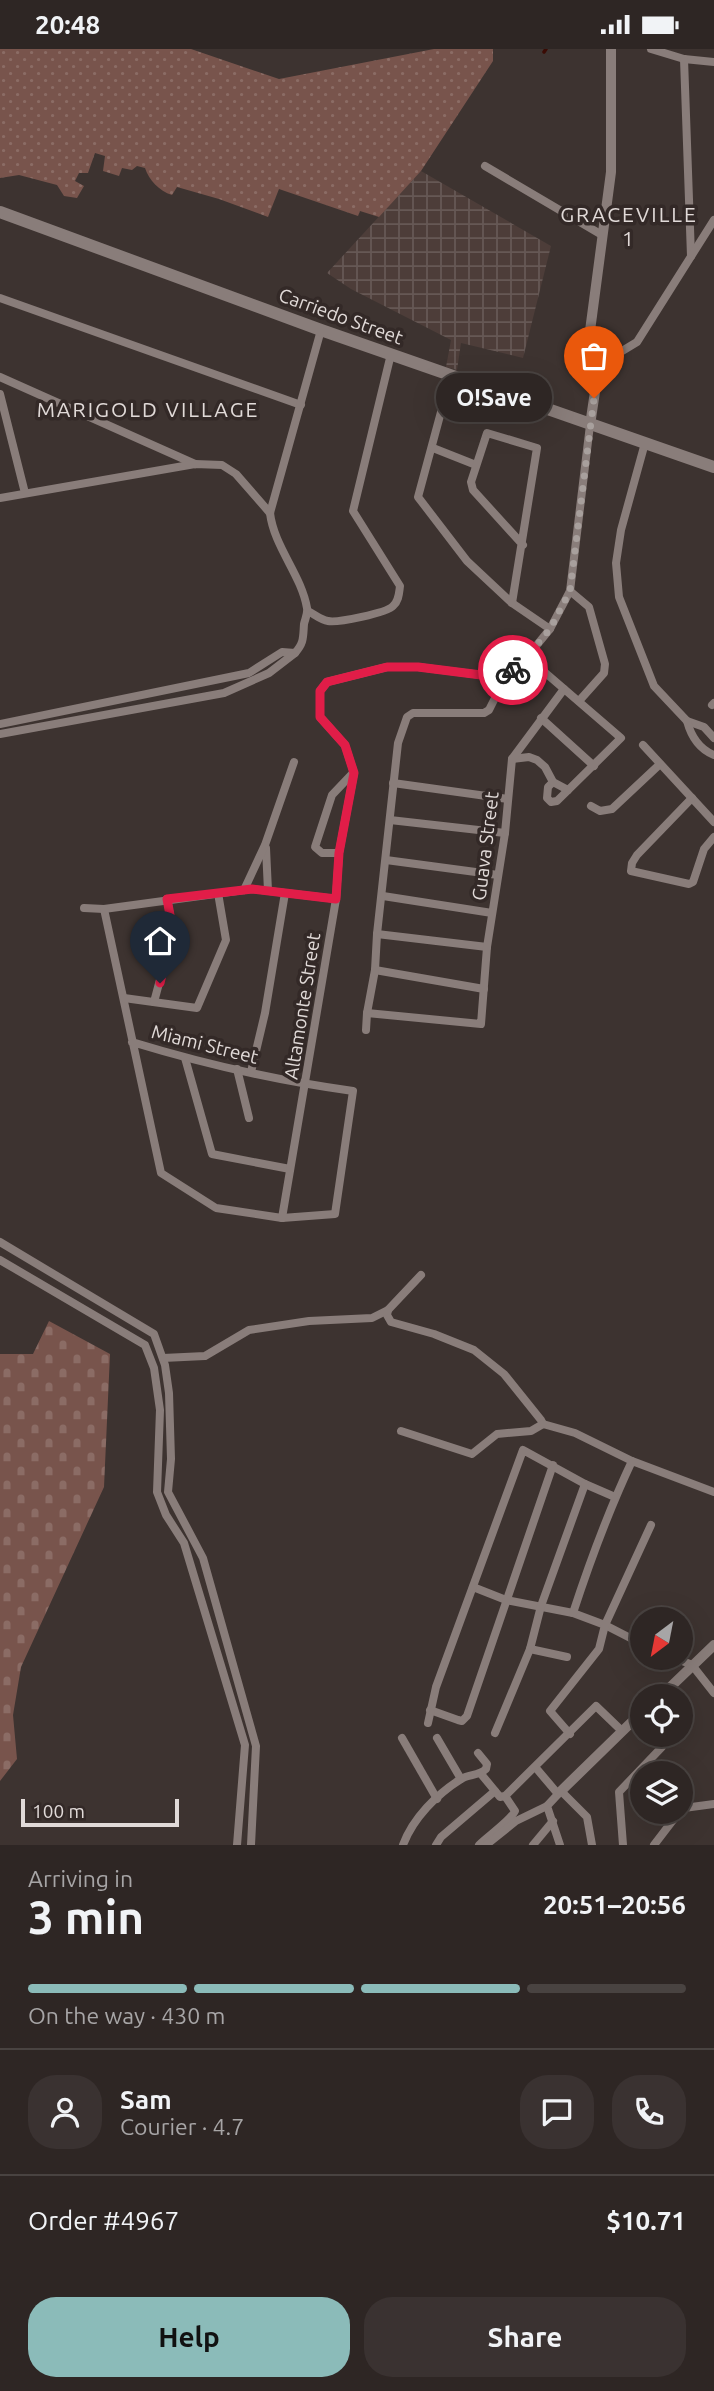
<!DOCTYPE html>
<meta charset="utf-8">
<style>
:root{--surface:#2e2624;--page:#3a3231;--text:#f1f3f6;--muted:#a7a5a6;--line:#494341;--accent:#8bbbb9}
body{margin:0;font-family:Ubuntu,sans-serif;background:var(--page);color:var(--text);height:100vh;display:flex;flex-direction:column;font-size:26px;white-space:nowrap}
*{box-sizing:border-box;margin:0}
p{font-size:23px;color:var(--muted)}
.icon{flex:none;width:38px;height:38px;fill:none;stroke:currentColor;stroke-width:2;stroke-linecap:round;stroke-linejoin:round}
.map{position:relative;height:1796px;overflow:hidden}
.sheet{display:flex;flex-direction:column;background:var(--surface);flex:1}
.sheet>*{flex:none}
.needle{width:46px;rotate:212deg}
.buttons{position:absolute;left:630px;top:1558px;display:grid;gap:14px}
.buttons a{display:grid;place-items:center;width:63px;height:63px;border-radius:50%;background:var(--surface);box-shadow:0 7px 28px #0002,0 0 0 2px var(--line);font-size:35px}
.scale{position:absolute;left:21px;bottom:18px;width:158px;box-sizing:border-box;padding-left:7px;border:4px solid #e1dad8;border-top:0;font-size:19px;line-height:24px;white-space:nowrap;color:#e1dad8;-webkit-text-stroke:5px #332927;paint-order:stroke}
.pin{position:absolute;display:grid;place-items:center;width:60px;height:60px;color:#fff;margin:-72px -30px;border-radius:50% 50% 50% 0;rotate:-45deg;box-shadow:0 0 7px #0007}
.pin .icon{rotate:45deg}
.courier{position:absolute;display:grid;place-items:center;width:70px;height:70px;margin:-35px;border:5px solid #e11d48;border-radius:50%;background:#fff;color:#222;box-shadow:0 2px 9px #0007}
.bubble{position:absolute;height:49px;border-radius:24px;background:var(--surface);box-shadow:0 7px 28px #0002,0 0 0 2px var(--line);font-size:23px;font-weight:700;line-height:49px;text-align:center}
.overview em{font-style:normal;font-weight:700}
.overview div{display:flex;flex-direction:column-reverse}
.overview{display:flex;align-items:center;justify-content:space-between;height:119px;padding:0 28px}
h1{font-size:46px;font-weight:700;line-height:52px}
.bar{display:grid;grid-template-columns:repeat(4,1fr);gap:10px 7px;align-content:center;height:84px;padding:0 28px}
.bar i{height:9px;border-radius:5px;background:var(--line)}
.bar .selected{background:var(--accent)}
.bar p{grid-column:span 4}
.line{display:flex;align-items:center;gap:18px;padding:0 28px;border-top:2px solid var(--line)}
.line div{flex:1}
.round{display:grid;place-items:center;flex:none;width:74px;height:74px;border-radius:28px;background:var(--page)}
.primary-button{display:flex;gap:14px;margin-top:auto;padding:14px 28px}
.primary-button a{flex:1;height:80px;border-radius:28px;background:var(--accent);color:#111;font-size:28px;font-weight:700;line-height:80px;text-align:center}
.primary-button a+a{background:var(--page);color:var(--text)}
.status{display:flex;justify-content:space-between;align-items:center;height:49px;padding:0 35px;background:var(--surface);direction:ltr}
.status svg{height:19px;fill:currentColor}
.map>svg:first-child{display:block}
</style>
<div class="status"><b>20:48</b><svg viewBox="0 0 49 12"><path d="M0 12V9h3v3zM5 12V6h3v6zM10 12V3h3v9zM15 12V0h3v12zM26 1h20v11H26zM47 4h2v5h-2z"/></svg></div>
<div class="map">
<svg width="714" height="1796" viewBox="0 0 714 1796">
<defs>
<pattern id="industrial-grid" width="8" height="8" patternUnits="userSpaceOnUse" patternTransform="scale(1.75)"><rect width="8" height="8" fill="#4d3d39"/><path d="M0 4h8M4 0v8" fill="none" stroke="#665855"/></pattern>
<pattern id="grass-dots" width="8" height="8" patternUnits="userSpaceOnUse" patternTransform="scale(1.75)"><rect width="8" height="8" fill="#78544c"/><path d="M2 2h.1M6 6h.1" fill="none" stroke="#8b6c65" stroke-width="1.8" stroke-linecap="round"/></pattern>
<pattern id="cemetery-stones" width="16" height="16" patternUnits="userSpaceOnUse" patternTransform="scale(1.75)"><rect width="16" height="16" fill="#78544c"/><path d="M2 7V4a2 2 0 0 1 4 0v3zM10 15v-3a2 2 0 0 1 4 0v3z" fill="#8b6c65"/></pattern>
</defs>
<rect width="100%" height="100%" fill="#3d3330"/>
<!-- industrial -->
<polygon fill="url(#industrial-grid)" points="421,122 551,197 523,309 461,294 457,321 446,318 451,291 351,240 327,224"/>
<!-- grass -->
<path fill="url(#grass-dots)" d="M0,0h191l88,30 155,-30h59v12l-72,110 -42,46 -19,-6 -2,5 -79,-27 -11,28 -49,-18 -42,-12 -5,8c-13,-4 -23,-15 -27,-27l-8,-2 -5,4 -10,-2 -3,8 -16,-5 2,-15 -10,-3 -7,20h-9l-4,8 9,5 -7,12 -13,-2 -7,-11 -38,-10 -19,3z"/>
<!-- cemetery -->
<polygon fill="url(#cemetery-stones)" points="49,1272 110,1305 104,1438 21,1618 13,1666 17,1710 0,1732 0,1305 33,1305"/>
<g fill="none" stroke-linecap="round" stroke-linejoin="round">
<!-- stream -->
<polyline stroke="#3b0b04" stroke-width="3.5" points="544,3 546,0"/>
<!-- minor -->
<g stroke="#897d7a" stroke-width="8">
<polyline points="651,0 684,10 714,13"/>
<polyline points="684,10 691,207"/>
<polyline points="485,117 602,186"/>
<polyline points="0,249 301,356"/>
<polyline points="599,316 637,293 714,171"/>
<polyline points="451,326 418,448 467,512 512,554 550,580"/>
<polyline points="0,328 195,415"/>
<polyline points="0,345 25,444"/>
<polyline points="645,394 621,481 616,514 619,548 654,637 687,672 704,678 714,689"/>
<polyline points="433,399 476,416"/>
<polyline points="0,449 195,415 222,416 236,425 270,464"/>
<polyline points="570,542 589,558 605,615 604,624 579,652"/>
<polyline points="512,554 537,399 487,384 471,433 473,441 523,496"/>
<path d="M308,562c6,3 13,9 20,10 9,2 59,-8 65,-15 6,-5 6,-13 7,-20l-47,-75 38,-157"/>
<polyline points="527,608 621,689 557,752 551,753 547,749 548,738 553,733"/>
<polyline points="712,656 714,654"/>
<polyline points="541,669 594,717"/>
<path d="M687,672c4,15 12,28 27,34"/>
<path d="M0,675l249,-51 33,-21 13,1c9,-10 8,-15 9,-29 1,-5 4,-10 3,-16 -6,-34 -33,-61 -37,-95l51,-183"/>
<polyline points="0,685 224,644 269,624 295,604"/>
<polyline points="643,696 714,773"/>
<polyline points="512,710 529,708 537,711 545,718 553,733 568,741"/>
<polyline points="393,734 508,750"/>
<polyline points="692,749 637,806 632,814 631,822 689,835 693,833 704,800 714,788"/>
<polyline points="591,757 600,762 612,760 660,715"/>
<polyline points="390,771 505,784"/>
<polyline points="266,799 268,842"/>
<polyline points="339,804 322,804 315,798 332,746 352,725"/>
<polyline points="386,811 498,826"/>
<polyline points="244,841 265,796 294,713"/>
<polyline points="383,847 492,864"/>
<polyline points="84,859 104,860 252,840 336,850"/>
<path d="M104,860l57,264 55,35 66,10 53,-4 18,-123c-74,-10 -149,-27 -221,-49"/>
<polyline points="377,885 487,898"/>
<polyline points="375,921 484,940"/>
<polyline points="124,949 197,959 226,891 218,844"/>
<polyline points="154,953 173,882 167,850"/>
<polyline points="367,964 481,975 487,898 505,784 512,710 564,640"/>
<polyline points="366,981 367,964 375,921 377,885 398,694 407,668 413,664 484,664 489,661 505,629"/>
<polyline points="185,1009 212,1105 290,1120"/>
<polyline points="237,1020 249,1069"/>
<polyline points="251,1023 265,964 285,844"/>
<polyline points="282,1169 336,850 339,804 354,724 345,696 320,668 320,642 327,633 387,618 418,618 505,629 527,608 550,580 570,542 590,376"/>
<polyline points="0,1193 154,1285 165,1316 169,1344 171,1410 168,1443 203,1509 256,1697 251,1796"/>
<polyline points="0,1211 145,1296 154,1319 160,1361 157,1443 166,1466 184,1494 245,1696 237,1796"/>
<polyline points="421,1226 388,1261 387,1266 391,1273 434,1285 474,1301 504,1325 541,1371 543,1375"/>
<polyline points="163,1309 205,1307 249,1281 309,1272 372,1269 388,1261"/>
<polyline points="401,1382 472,1405 497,1385 531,1382 543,1375 575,1384 632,1412"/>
<polyline points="473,1538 506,1551 573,1564 605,1576 642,1595"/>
<path d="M573,1564c17,-52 36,-103 59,-152l82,31"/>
<polyline points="530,1600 567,1608"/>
<polyline points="673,1608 692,1616 714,1644"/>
<polyline points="430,1661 458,1671 462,1672 467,1667 553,1416"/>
<polyline points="428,1674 436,1638 523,1401 585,1435 615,1448"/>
<polyline points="495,1684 530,1600 541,1557 585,1435"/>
<polyline points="570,1685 550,1662 599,1600 605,1576 651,1476"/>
<polyline points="402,1689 437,1750"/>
<polyline points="437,1689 461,1730"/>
<polyline points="536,1719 558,1745"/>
<polyline points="481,1725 500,1748 505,1747 596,1657 622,1682"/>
<polyline points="658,1762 677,1765"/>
<polyline points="681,1762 684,1759 714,1755"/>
<path d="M403,1796c10,-27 34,-51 58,-66 8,-5 18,-3 25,-10l1,-5 -9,-11"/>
<polyline points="436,1796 441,1788 495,1742"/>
<path d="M479,1796c9,-9 32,-25 36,-34l-10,-15"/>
<polyline points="486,1796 516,1772 547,1757"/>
<polyline points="533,1796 553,1772"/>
<polyline points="560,1796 547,1757 561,1742 587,1768 592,1796"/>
<polyline points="623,1796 619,1743 662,1698 663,1685"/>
<polyline points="654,1796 680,1762"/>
</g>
<!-- tertiary -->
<g stroke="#897d7a" stroke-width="10">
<polyline points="590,376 599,316 588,297 611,123 611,0"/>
<polyline points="661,1647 714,1596"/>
<polyline points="561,1742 642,1663"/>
</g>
<!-- secondary -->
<polyline stroke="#897d7a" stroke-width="12" points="0,163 321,281 714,418"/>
</g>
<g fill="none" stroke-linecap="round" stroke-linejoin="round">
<!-- done -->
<polyline stroke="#a8a09d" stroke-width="7" stroke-dasharray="0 12.6" points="513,621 527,608 550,580 570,542 594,349"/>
<!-- route -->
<polyline stroke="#e11d48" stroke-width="9" points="160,934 173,882 167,850 252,840 336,850 339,804 354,724 345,696 320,668 320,642 327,633 387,618 418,618 505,629 513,621"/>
</g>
<g text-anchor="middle" stroke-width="7" stroke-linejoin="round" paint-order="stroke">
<!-- street labels -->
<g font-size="19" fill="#e1dad8" stroke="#332927">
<text transform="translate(341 267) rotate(20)" y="7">Carriedo Street</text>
<text transform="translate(485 797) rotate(-83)" y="7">Guava Street</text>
<text transform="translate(302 957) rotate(-81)" y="7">Altamonte Street</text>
<text transform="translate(205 995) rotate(14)" y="7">Miami Street</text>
</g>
<!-- neighbourhood labels -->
<g font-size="21" letter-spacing="2" fill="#e1dad8" stroke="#332927">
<text x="629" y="173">GRACEVILLE<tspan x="629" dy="24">1</tspan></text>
<text x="148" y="368">MARIGOLD VILLAGE</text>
</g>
</g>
</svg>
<div class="buttons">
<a><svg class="needle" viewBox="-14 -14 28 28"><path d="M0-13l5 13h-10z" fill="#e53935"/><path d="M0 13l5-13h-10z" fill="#a7a5a6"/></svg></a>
<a><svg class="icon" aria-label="locate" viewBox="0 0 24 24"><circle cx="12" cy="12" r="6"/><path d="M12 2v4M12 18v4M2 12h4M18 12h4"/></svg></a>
<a><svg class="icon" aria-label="layers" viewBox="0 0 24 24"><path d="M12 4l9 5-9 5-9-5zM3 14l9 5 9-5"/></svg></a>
</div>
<div class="scale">100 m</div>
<div class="pin" style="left:594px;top:349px;background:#ea580c"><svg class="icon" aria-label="bag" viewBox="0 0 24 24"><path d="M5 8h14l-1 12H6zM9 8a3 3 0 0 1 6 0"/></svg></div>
<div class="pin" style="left:160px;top:934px;background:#1f2937"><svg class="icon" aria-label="home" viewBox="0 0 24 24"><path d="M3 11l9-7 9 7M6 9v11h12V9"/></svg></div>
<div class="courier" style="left:513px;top:621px"><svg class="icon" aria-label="bike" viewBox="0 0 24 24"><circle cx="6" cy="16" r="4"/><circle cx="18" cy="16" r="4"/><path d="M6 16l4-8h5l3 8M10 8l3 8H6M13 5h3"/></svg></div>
<div class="bubble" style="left:436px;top:324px;width:116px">O!Save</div>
</div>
<section class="sheet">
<div class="overview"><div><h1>3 min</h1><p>Arriving in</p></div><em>20:51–20:56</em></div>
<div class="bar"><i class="selected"></i><i class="selected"></i><i class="selected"></i><i></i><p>On the way · 430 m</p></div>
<div class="line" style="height:126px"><a class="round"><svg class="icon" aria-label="person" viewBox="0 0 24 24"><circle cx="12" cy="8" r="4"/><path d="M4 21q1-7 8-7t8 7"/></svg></a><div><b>Sam</b><p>Courier · 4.7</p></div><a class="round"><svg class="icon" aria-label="chat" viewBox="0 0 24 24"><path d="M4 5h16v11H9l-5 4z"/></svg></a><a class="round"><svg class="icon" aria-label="phone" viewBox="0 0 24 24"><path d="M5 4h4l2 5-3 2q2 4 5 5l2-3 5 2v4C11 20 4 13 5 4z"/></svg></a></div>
<div class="line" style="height:91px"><div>Order #4967</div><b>$10.71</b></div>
<div class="primary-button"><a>Help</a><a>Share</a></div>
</section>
